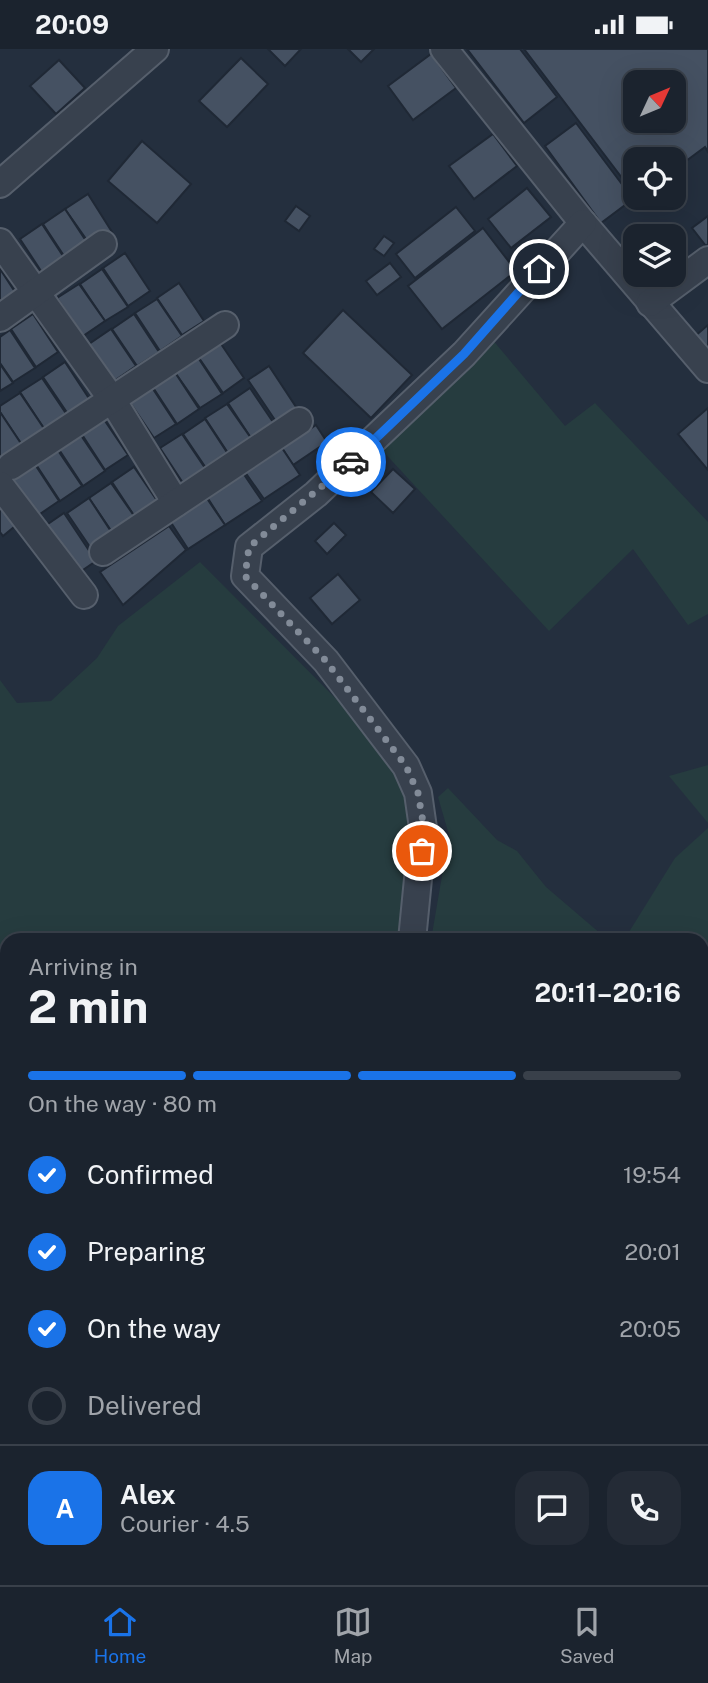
<!DOCTYPE html>
<meta charset="utf-8">
<style>
:root{--surface:#1b232e;--page:#242b36;--text:#f1f3f6;--muted:#a0a4aa;--line:#39404a;--accent:#1a73e8}
body{margin:0;font-family:"Public Sans",sans-serif;background:var(--page);color:var(--text);height:100vh;display:flex;flex-direction:column;font-size:26px;white-space:nowrap}
*{box-sizing:border-box;margin:0}
p{font-size:23px;color:var(--muted)}
.icon{flex:none;width:38px;height:38px;fill:none;stroke:currentColor;stroke-width:2;stroke-linecap:round;stroke-linejoin:round}
.map{position:relative;flex:1;overflow:hidden}
.side{position:absolute;left:0px;top:884px;width:709px;height:653px;display:flex;flex-direction:column;background:var(--surface);border-radius:21px 21px 0 0;box-shadow:0 7px 28px #0002,0 0 0 2px var(--line)}
.side>*{flex:none}
.needle{width:46px;rotate:46deg}
.buttons{position:absolute;left:623px;top:21px;display:grid;gap:14px}
.buttons a{display:grid;place-items:center;width:63px;height:63px;border-radius:14px;background:var(--surface);box-shadow:0 7px 28px #0002,0 0 0 2px var(--line);font-size:35px}
.pin{position:absolute;display:grid;place-items:center;width:60px;height:60px;color:#fff;margin:-30px;border:4px solid #fff;border-radius:50%;box-shadow:0 2px 7px #0007}
.courier{position:absolute;display:grid;place-items:center;width:70px;height:70px;margin:-35px;border:5px solid #1a73e8;border-radius:50%;background:#fff;color:#222;box-shadow:0 2px 9px #0007}
.headline em{font-style:normal;font-weight:700}
.headline div{display:flex;flex-direction:column-reverse}
.headline{display:flex;align-items:center;justify-content:space-between;height:119px;padding:0 28px}
h1{font-size:46px;font-weight:700;line-height:52px}
.bar{display:grid;grid-template-columns:repeat(4,1fr);gap:10px 7px;align-content:center;height:84px;padding:0 28px}
.bar i{height:9px;border-radius:5px;background:var(--line)}
.bar .current{background:var(--accent)}
.bar p{grid-column:span 4}
.line{display:flex;align-items:center;gap:18px;padding:0 28px;border-top:2px solid var(--line)}
.line div{flex:1}
.round{display:grid;place-items:center;flex:none;width:74px;height:74px;border-radius:21px;background:var(--page)}
ol{padding:0 28px;list-style:none}
li{display:flex;align-items:center;gap:21px;height:77px}
li p{margin-inline-start:auto}
li .icon{padding:7px;border-radius:50%;background:var(--accent);color:#fff;stroke-width:4}
li:last-child{color:var(--muted)}
li i{width:38px;height:38px;border:4px solid var(--line);border-radius:50%}
.status{display:flex;justify-content:space-between;align-items:center;height:49px;padding:0 35px;background:var(--surface);direction:ltr}
.status svg{height:19px;fill:currentColor}
.tab-bar{display:flex;justify-content:space-around;align-items:center;height:98px;border-top:2px solid var(--line);background:var(--surface);font-size:19px;color:var(--muted)}
.tab-bar a{display:grid;justify-items:center;gap:4px}
.tab-bar .current{color:var(--accent)}
.map>svg:first-child{display:block}
</style>
<div class="status"><b>20:09</b><svg viewBox="0 0 49 12"><path d="M0 12V9h3v3zM5 12V6h3v6zM10 12V3h3v9zM15 12V0h3v12zM26 1h20v11H26zM47 4h2v5h-2z"/></svg></div>
<div class="map">
<svg width="708" height="1536" viewBox="0 0 708 1536">
<rect width="100%" height="100%" fill="#242f3e"/>
<!-- green -->
<g fill="#263c3f">
<polygon points="491,289 565,377 595,354 708,473 708,565 688,576 633,500 549,582 380,399"/>
<polygon points="200,513 359,673 396,724 410,763 415,788 403,891 7,891 7,1104 0,1097 0,631 17,654 51,652 97,609 118,577"/>
<polygon points="708,716 708,774 669,727"/>
<polygon points="448,739 497,791 517,802 546,838 608,891 431,891 449,786 438,748"/>
<polygon points="708,779 708,1408 702,1402 702,891 624,891 675,809"/>
<polygon points="306,1530 601,1530 603,1536 308,1536"/>
</g>
<!-- building -->
<g fill="#455162" stroke="#1f2835" stroke-width="2" fill-rule="evenodd">
<polygon points="268,0 301,0 285,17"/>
<polygon points="348,0 374,0 361,13"/>
<polygon points="467,0 520,0 557,48 524,74"/>
<path d="M524,0h184v103l-3,-5 -31,23v-11h-39v36zM635,33h39v39h-39z"/>
<polygon points="431,5 456,39 413,71 388,37"/>
<polygon points="241,9 268,35 227,78 199,52"/>
<polygon points="59,11 85,39 56,65 30,37"/>
<polygon points="576,74 633,150 601,174 545,97"/>
<polygon points="493,85 517,117 474,150 449,117"/>
<polygon points="142,92 191,135 157,174 108,132"/>
<polygon points="527,139 551,168 511,199 488,170"/>
<polygon points="88,145 112,183 91,197 65,160"/>
<polygon points="296,157 310,167 299,182 285,172"/>
<polygon points="456,158 475,182 415,229 396,205"/>
<polygon points="65,160 90,198 68,213 43,175"/>
<polygon points="708,167 708,195 706,197 692,179"/>
<polygon points="42,175 67,213 45,228 20,190"/>
<polygon points="483,179 516,222 442,280 408,237"/>
<polygon points="384,187 394,194 384,207 374,200"/>
<polygon points="125,204 150,242 128,257 103,219"/>
<polygon points="390,214 401,228 377,246 366,232"/>
<polygon points="0,220 17,246 0,258"/>
<polygon points="102,220 128,258 105,272 80,235"/>
<polygon points="179,234 204,272 182,286 157,249"/>
<polygon points="79,235 105,272 83,287 57,249"/>
<polygon points="157,250 182,287 160,302 135,264"/>
<polygon points="343,261 412,326 371,369 303,304"/>
<polygon points="33,265 58,303 36,318 11,280"/>
<polygon points="134,265 159,303 137,317 112,280"/>
<polygon points="708,276 708,304 694,288"/>
<polygon points="111,280 136,317 114,332 89,295"/>
<polygon points="10,281 35,319 13,333 0,314 0,288"/>
<polygon points="219,292 244,329 223,344 197,306"/>
<polygon points="197,307 222,345 200,359 174,322"/>
<polygon points="65,313 90,351 68,365 43,328"/>
<polygon points="0,315 13,334 0,342"/>
<polygon points="269,317 298,361 277,374 248,331"/>
<polygon points="174,322 199,360 177,375 152,337"/>
<polygon points="42,329 67,366 45,381 20,343"/>
<polygon points="151,337 176,375 154,389 129,352"/>
<polygon points="250,339 275,376 253,392 228,354"/>
<polygon points="20,344 45,381 22,396 0,363 0,357"/>
<polygon points="227,355 253,392 230,407 205,369"/>
<polygon points="708,359 708,421 678,385"/>
<polygon points="0,363 22,396 0,411"/>
<polygon points="103,369 128,406 105,421 81,384"/>
<polygon points="205,370 230,408 208,422 183,385"/>
<polygon points="316,376 327,393 293,416 282,399"/>
<polygon points="80,385 105,422 83,437 58,399"/>
<polygon points="182,385 207,422 185,437 160,399"/>
<polygon points="282,399 300,426 264,450 245,423"/>
<polygon points="57,400 82,437 60,452 35,414"/>
<polygon points="34,414 59,452 37,467 12,429"/>
<polygon points="134,418 160,456 137,471 112,433"/>
<polygon points="393,420 415,440 393,464 371,443"/>
<polygon points="243,424 262,452 225,476 207,448"/>
<polygon points="111,434 137,471 114,486 89,449"/>
<polygon points="206,448 225,476 188,500 170,472"/>
<polygon points="0,449 20,473 3,487 0,483"/>
<polygon points="89,449 114,487 92,501 67,464"/>
<polygon points="64,464 96,512 77,525 45,477"/>
<polygon points="334,474 346,486 327,505 315,492"/>
<polygon points="169,477 186,501 123,556 100,523"/>
<polygon points="338,525 360,551 332,575 310,549"/>
</g>
<g fill="none" stroke-linecap="round" stroke-linejoin="round">
<defs>
<g id="minor">
<polyline points="444,0 583,174 708,320"/>
<polyline points="0,135 155,0"/>
<polyline points="0,193 111,349 176,454"/>
<polyline points="650,254 708,211"/>
<polyline points="0,269 103,195"/>
<polyline points="11,417 225,276"/>
<polyline points="0,436 84,546"/>
<polyline points="103,503 299,372"/>
<polyline points="412,891 423,779 418,744 406,717 326,612 245,527 249,498 316,445 464,305 583,174"/>
<polyline points="0,1417 7,1427"/>
<polyline points="298,1530 301,1536"/>
<polyline points="58,1536 68,1530"/>
</g>
</defs>
<!-- minor casing -->
<use href="#minor" stroke="#565f6c" stroke-width="30"/>
<!-- path -->
<polyline stroke="#44595c" stroke-width="4.5" stroke-dasharray="5 5" stroke-linecap="butt" points="610,1530 614,1536"/>
<!-- minor -->
<use href="#minor" stroke="#38414e" stroke-width="26"/>
</g>
<g fill="none" stroke-linecap="round" stroke-linejoin="round">
<!-- done -->
<polyline stroke="#828b98" stroke-width="7" stroke-dasharray="0 12.6" points="351,413 249,498 245,527 326,612 406,717 418,744 424,779 422,802"/>
<!-- route -->
<polyline stroke="#1a73e8" stroke-width="9" points="351,413 464,305 539,220"/>
</g>
</svg>
<div class="buttons">
<a><svg class="needle" viewBox="-14 -14 28 28"><path d="M0-13l5 13h-10z" fill="#e53935"/><path d="M0 13l5-13h-10z" fill="#a0a4aa"/></svg></a>
<a><svg class="icon" aria-label="locate" viewBox="0 0 24 24"><circle cx="12" cy="12" r="6"/><path d="M12 2v4M12 18v4M2 12h4M18 12h4"/></svg></a>
<a><svg class="icon" aria-label="layers" viewBox="0 0 24 24"><path d="M12 4l9 5-9 5-9-5zM3 14l9 5 9-5"/></svg></a>
</div>
<div class="pin" style="left:422px;top:802px;background:#ea580c"><svg class="icon" aria-label="bag" viewBox="0 0 24 24"><path d="M5 8h14l-1 12H6zM9 8a3 3 0 0 1 6 0"/></svg></div>
<div class="pin" style="left:539px;top:220px;background:#1f2937"><svg class="icon" aria-label="home" viewBox="0 0 24 24"><path d="M3 11l9-7 9 7M6 9v11h12V9"/></svg></div>
<div class="courier" style="left:351px;top:413px"><svg class="icon" aria-label="car" viewBox="0 0 24 24"><path d="M5 17H2v-5l4-1 3-4h7l3 4 3 1v5h-3M9 17h6M6 11h13"/><circle cx="7" cy="17" r="2"/><circle cx="17" cy="17" r="2"/></svg></div>
<section class="side">
<div class="headline"><div><h1>2 min</h1><p>Arriving in</p></div><em>20:11–20:16</em></div>
<div class="bar"><i class="current"></i><i class="current"></i><i class="current"></i><i></i><p>On the way · 80 m</p></div>
<ol>
<li><svg class="icon" aria-label="check" viewBox="0 0 24 24"><path d="M5 12l5 5 9-10"/></svg>Confirmed<p>19:54</p></li>
<li><svg class="icon" aria-label="check" viewBox="0 0 24 24"><path d="M5 12l5 5 9-10"/></svg>Preparing<p>20:01</p></li>
<li><svg class="icon" aria-label="check" viewBox="0 0 24 24"><path d="M5 12l5 5 9-10"/></svg>On the way<p>20:05</p></li>
<li><i></i>Delivered</li>
</ol>
<div class="line" style="height:126px"><b class="round" style="background:var(--accent);color:#fff">A</b><div><b>Alex</b><p>Courier · 4.5</p></div><a class="round"><svg class="icon" aria-label="chat" viewBox="0 0 24 24"><path d="M4 5h16v11H9l-5 4z"/></svg></a><a class="round"><svg class="icon" aria-label="phone" viewBox="0 0 24 24"><path d="M5 4h4l2 5-3 2q2 4 5 5l2-3 5 2v4C11 20 4 13 5 4z"/></svg></a></div>
</section>
</div>
<nav class="tab-bar">
<a class="current"><svg class="icon" aria-label="home" viewBox="0 0 24 24"><path d="M3 11l9-7 9 7M6 9v11h12V9"/></svg>Home</a>
<a><svg class="icon" aria-label="map" viewBox="0 0 24 24"><path d="M3 6l6-2 6 2 6-2v14l-6 2-6-2-6 2zM9 4v14M15 6v14"/></svg>Map</a>
<a><svg class="icon" aria-label="saved" viewBox="0 0 24 24"><path d="M7 4h10v16l-5-4-5 4z"/></svg>Saved</a>
</nav>
